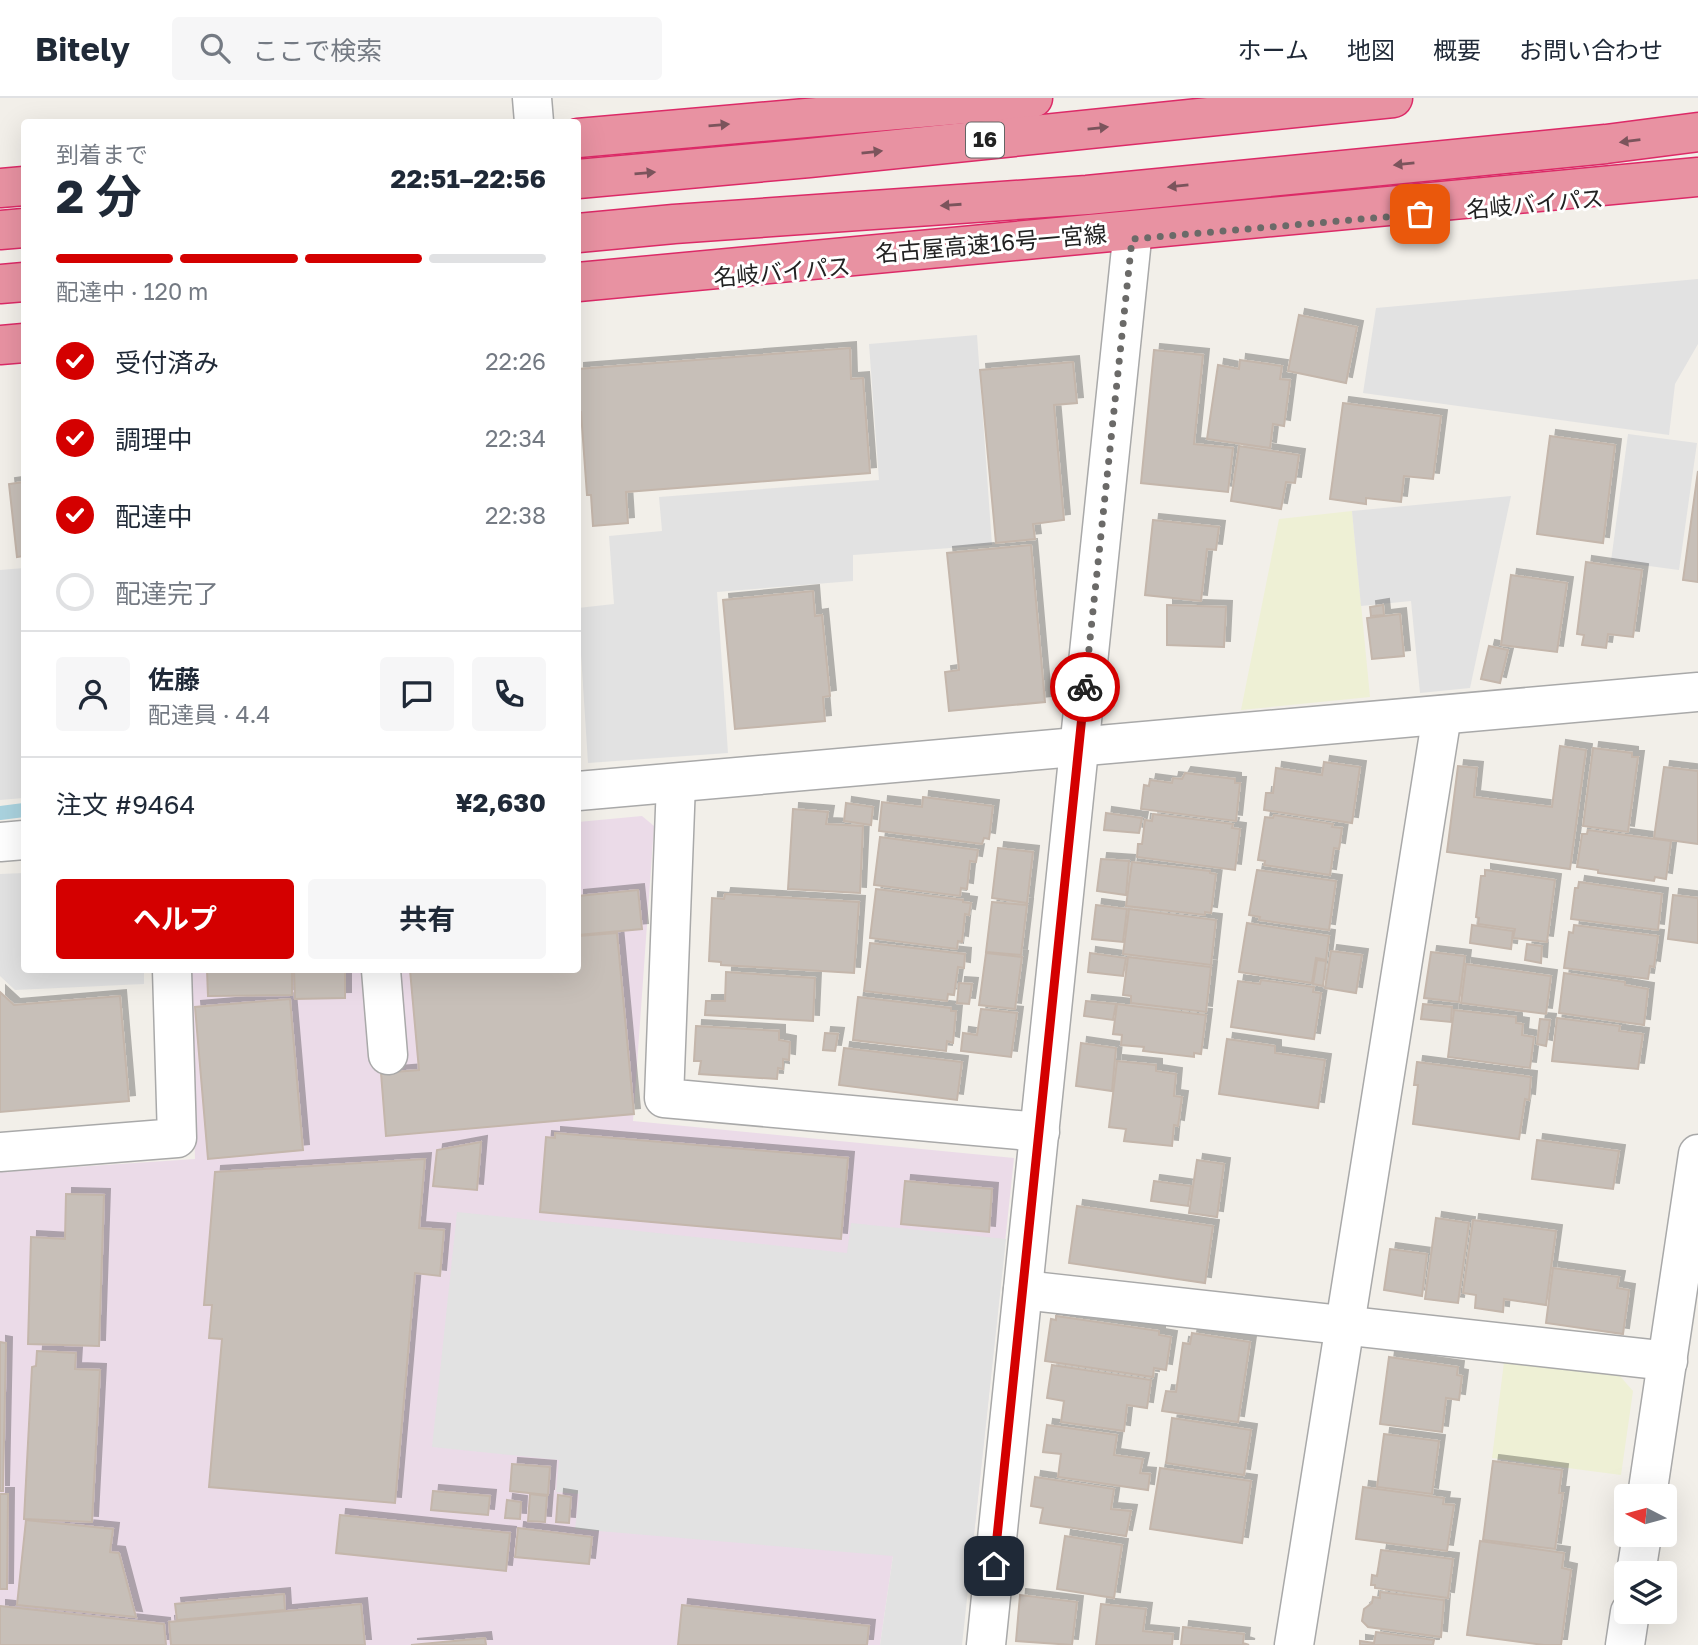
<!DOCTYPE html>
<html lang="ja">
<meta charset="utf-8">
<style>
:root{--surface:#fff;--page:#f6f6f7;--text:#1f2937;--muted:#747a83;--line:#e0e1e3;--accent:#d40000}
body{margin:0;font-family:"Golos Text","Noto Sans JP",sans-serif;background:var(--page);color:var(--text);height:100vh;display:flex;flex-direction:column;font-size:26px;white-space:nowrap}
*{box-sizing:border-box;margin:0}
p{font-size:23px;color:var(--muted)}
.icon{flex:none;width:38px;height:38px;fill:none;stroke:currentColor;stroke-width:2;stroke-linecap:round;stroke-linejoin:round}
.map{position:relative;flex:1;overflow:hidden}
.side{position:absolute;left:21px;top:21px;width:560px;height:854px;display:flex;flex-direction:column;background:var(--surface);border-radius:7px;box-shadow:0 7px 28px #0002}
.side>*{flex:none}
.needle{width:46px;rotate:276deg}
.controls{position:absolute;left:1614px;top:1386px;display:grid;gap:14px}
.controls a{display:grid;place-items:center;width:63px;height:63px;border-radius:7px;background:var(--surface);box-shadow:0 7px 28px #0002;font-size:35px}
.pin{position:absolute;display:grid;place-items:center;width:60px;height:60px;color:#fff;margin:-30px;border-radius:14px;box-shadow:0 4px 10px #0006}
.courier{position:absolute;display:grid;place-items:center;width:70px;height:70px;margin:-35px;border:5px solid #d40000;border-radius:50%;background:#fff;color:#222;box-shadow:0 2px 9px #0007}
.summary em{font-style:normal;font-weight:700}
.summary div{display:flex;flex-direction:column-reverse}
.summary{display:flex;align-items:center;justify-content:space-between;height:119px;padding:0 35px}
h1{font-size:46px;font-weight:700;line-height:52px}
.bar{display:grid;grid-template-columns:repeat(4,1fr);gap:10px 7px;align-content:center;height:84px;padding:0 35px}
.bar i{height:9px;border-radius:5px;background:var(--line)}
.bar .on{background:var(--accent)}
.bar p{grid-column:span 4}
.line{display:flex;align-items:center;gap:18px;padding:0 35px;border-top:2px solid var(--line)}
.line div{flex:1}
.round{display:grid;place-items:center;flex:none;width:74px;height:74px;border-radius:7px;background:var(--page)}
ol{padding:0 35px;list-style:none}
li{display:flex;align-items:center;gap:21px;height:77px}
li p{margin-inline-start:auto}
li .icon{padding:7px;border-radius:50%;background:var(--accent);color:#fff;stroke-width:4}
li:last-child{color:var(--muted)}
li i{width:38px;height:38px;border:4px solid var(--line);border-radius:50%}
.button{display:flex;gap:14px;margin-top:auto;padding:14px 35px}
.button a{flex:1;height:80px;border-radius:7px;background:var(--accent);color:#fff;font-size:28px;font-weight:700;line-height:80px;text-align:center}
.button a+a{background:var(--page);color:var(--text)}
header{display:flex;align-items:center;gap:42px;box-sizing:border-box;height:98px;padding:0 35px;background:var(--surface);border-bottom:2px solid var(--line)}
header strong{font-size:33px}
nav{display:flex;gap:38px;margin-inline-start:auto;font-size:24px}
.search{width:490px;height:63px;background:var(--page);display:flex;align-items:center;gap:18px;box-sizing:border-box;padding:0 24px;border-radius:7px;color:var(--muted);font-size:26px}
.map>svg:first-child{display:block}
</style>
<header>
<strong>Bitely</strong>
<div class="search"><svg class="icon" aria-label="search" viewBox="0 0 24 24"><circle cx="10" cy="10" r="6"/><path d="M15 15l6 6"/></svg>ここで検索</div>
<nav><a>ホーム</a><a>地図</a><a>概要</a><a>お問い合わせ</a></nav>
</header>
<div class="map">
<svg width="1698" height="1547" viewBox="0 0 1698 1547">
<defs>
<filter id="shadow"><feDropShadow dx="6" dy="-6" stdDeviation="0" flood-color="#0004"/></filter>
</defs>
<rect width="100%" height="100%" fill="#f2efe9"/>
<!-- industrial -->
<polygon fill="#ebdbe8" points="642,718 654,728 633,1023 1014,1060 971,1465 893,1458 880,1547 0,1547 0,1074 195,1061 191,872 578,872 578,724"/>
<!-- farmland -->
<g fill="#eef0d5">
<polygon points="1352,413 1370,599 1241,612 1279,421"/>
<polygon points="1504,1264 1619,1277 1633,1293 1621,1377 1492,1360"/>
</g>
<!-- parking -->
<g fill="#e2e2e2">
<polygon points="1698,181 1698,246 1675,286 1669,337 1363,295 1376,210"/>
<polygon points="977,237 992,447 853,457 853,483 717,494 728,655 588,665 578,510 614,506 609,438 662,433 659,399 879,382 869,246"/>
<polygon points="1628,336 1697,345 1679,472 1611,463"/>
<polygon points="1511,398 1470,590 1420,595 1411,503 1361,508 1352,413"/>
<polygon points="24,470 24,700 0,702 0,472"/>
<polygon points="24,775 24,872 144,872 144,886 15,892 0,878 0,776"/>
<polygon points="457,1114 847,1155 851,1125 1006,1141 962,1547 880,1547 893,1458 575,1431 579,1396 556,1394 559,1362 432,1349"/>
</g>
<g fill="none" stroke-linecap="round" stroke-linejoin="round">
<!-- stream -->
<polyline stroke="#aad3df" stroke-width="14" points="0,715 24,712"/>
</g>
<!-- building -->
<g fill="#c7bfb8" stroke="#c4b6ab" stroke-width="2" filter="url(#shadow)">
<polygon points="1299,217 1357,229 1346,285 1288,273"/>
<polygon points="850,250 851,281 863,280 870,375 626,394 628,425 593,428 591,397 587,397 581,314 578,313 578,271"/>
<polygon points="1154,252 1203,257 1194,346 1233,350 1228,394 1141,385"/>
<polygon points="1240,262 1282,268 1280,281 1290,282 1284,328 1273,326 1270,350 1207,341 1218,267 1239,271"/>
<polygon points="1073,264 1077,305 1054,307 1064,422 1033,426 1035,441 996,445 980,272"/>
<polygon points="1343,305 1441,318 1433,381 1404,378 1401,404 1366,400 1366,406 1330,401"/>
<polygon points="1550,338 1615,347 1603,445 1537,436"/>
<polygon points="1239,348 1299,357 1295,385 1286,384 1281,411 1231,403"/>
<polygon points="1698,373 1698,484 1683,482"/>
<polygon points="24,384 24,458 17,459 9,386"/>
<polygon points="1153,422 1219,429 1216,452 1207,451 1201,503 1145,497"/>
<polygon points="1031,447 1045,604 949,613 945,574 959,572 947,455"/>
<polygon points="1586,464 1642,472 1633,539 1608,536 1606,550 1582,547 1584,537 1577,536"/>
<polygon points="1511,477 1567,485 1557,554 1501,547"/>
<polygon points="813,493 815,518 822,517 830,598 823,599 825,623 735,631 723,502"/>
<polygon points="1167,507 1226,509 1224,549 1167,547"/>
<polygon points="1383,507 1384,517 1371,518 1370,509"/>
<polygon points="1400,516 1404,558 1372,561 1367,520"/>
<polygon points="1489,548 1508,552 1500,585 1481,581"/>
<polygon points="1560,648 1586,652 1570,771 1447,754 1458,668 1477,670 1474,699 1552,709"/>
<polygon points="1593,650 1632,655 1632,659 1638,659 1628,734 1583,728"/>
<polygon points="1324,664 1360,669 1352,725 1264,712 1266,695 1273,695 1276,670 1322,677"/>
<polygon points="1664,669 1698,673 1698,746 1654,740"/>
<polygon points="1185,675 1235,681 1235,685 1240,685 1236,723 1141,711 1144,687 1149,688 1150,682 1172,685 1173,680 1182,681"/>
<polygon points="923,699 993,708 989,741 984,740 982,746 879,733 882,704 922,709"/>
<polygon points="846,705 873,709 871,727 844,723"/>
<polygon points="793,711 828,714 826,726 863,728 860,795 788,791"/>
<polygon points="1106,715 1142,720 1139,735 1104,732"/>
<polygon points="1153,716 1233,726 1232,730 1240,731 1235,772 1137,759 1138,746 1142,746 1145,722 1152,723"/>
<polygon points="1274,717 1333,726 1332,729 1342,730 1339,751 1334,750 1330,777 1264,767 1265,763 1258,762 1265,719 1273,720"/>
<polygon points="1588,732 1671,743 1666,781 1655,779 1654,783 1598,775 1598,772 1577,769 1582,736 1587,736"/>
<polygon points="880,739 978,752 976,764 970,763 967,791 961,790 960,798 874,787"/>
<polygon points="998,750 1033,754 1027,805 992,800"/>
<polygon points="1101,761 1129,763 1126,797 1097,793"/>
<polygon points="1132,764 1210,773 1210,775 1216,776 1211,815 1205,814 1205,817 1126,808"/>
<polygon points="1257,772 1336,783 1329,832 1259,822 1260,819 1249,817"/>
<polygon points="1485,772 1555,782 1547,844 1513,840 1515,831 1478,826 1479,820 1476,819 1481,778 1485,778"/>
<polygon points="1579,784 1662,796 1658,832 1571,821 1575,790 1578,790"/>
<polygon points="876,791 963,802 963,804 971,805 969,817 965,816 962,844 958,843 957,851 870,840"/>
<polygon points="638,792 642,831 578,837 578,798"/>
<polygon points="725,796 859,804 854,875 721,867 721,864 709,863 712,800 724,801"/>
<polygon points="1673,797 1698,800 1698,845 1668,841"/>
<polygon points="992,804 1027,807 1021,857 986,854"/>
<polygon points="1096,807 1127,811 1123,844 1092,841"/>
<polygon points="1129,811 1216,822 1211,867 1123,856"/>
<polygon points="1247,825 1329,838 1326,862 1316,860 1312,885 1239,874"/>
<polygon points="1472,827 1513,833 1511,851 1470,845"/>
<polygon points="1574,827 1658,838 1654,869 1650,868 1648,881 1564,870 1569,834 1573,835"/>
<polygon points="617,835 634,1016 386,1038 381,975 419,972 410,872 578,872 578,838"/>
<polygon points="870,845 965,856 964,870 958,869 954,897 948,896 947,903 864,893"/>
<polygon points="1527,846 1542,848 1541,865 1525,862"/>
<polygon points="1331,853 1362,857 1356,895 1325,890"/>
<polygon points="1431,854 1465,858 1459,904 1424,900"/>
<polygon points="986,855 1022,859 1015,911 979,907"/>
<polygon points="1090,855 1126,860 1123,878 1088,874"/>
<polygon points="1128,859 1211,869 1206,914 1131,905 1131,898 1123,897"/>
<polygon points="1317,862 1326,863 1323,888 1313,886"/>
<polygon points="1466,866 1551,878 1546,916 1461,905"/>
<polygon points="207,872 292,872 292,897 208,898"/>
<polygon points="294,872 345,872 345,900 295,901"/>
<polygon points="726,874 815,880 813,923 705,917 706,903 725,903"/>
<polygon points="1564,875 1625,884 1625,887 1648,891 1644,927 1559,915"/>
<polygon points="1261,882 1314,889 1313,894 1321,895 1314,941 1231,929 1238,883 1260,886"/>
<polygon points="959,885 972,886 969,906 957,905"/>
<polygon points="0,894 14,907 120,898 129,1003 0,1014"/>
<polygon points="858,899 951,910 951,913 956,913 953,945 947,943 946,953 853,942"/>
<polygon points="290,901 303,1052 208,1061 195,909"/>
<polygon points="1086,903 1116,906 1113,922 1084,918"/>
<polygon points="1117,906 1206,917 1201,956 1194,955 1194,959 1143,953 1144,949 1121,947 1122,937 1113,936"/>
<polygon points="1423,906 1452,909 1451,924 1421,921"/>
<polygon points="981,911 1017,915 1011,959 961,953 963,935 977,937"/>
<polygon points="1454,912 1516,919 1516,925 1523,926 1522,937 1534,939 1530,970 1448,959"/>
<polygon points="1557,920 1620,928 1619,933 1643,936 1638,971 1552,963"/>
<polygon points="1540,921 1550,922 1546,948 1537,946"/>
<polygon points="696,928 779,933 779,942 790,944 789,962 783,961 783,971 778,970 777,981 699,976 701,963 694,963"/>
<polygon points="825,935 838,936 835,953 823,952"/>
<polygon points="1227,941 1275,948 1275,955 1325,962 1318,1010 1219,996"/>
<polygon points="1081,945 1116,950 1112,993 1076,988"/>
<polygon points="844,950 962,964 957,1002 839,987"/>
<polygon points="1117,963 1156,967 1156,973 1176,976 1174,998 1182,999 1178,1028 1174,1027 1172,1048 1124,1043 1126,1031 1109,1029"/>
<polygon points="1417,964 1531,979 1529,1002 1525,1001 1519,1041 1413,1026 1418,987 1414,987"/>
<polygon points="555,1035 848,1060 841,1141 540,1114 546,1039 555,1040"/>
<polygon points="1537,1042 1619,1053 1613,1091 1532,1081"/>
<polygon points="481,1044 477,1092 433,1088 437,1052"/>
<polygon points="425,1061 419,1130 444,1132 440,1178 415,1175 395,1405 209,1389 222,1241 209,1240 212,1207 204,1207 215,1074"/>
<polygon points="1197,1062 1224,1066 1217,1119 1189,1115"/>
<polygon points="905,1083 992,1091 989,1134 901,1126"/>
<polygon points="1154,1083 1191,1088 1188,1108 1151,1103"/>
<polygon points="66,1096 104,1097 99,1248 28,1246 31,1139 65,1141"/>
<polygon points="1077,1108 1213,1128 1205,1185 1069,1165"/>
<polygon points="1436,1120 1469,1125 1458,1205 1425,1201"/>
<polygon points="1473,1122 1556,1133 1546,1207 1504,1201 1503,1214 1475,1210 1476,1197 1463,1195"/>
<polygon points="1390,1151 1427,1156 1422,1198 1384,1192"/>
<polygon points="1553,1170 1619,1179 1617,1190 1629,1192 1623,1236 1546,1225"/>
<polygon points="1056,1218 1159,1233 1159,1237 1171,1239 1166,1272 1154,1270 1153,1279 1045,1263 1051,1221 1056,1222"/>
<polygon points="1192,1235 1250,1244 1238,1324 1162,1313 1166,1293 1176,1294 1183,1245 1190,1246"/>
<polygon points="0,1244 6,1245 3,1393 0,1393"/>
<polygon points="37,1253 76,1255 75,1271 100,1272 92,1424 24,1421 32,1269 36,1268"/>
<polygon points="1389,1259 1458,1269 1457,1277 1462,1278 1459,1302 1446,1300 1442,1334 1380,1326"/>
<polygon points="1052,1267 1151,1282 1147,1310 1127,1307 1124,1333 1061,1324 1064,1303 1047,1300"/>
<polygon points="1172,1320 1251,1332 1244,1377 1166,1365"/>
<polygon points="1047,1327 1117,1337 1114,1357 1143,1361 1140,1375 1150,1376 1148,1392 1058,1379 1061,1356 1043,1354"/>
<polygon points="1384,1336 1439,1343 1432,1396 1377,1389"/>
<polygon points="1493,1363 1562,1372 1559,1395 1563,1395 1555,1451 1483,1442"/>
<polygon points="512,1366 550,1369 548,1397 510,1393"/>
<polygon points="1160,1370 1251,1383 1242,1445 1150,1431"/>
<polygon points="1035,1379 1114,1391 1111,1411 1131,1413 1126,1438 1040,1425 1043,1410 1031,1408"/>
<polygon points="1363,1389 1444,1400 1443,1406 1454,1407 1447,1453 1356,1441"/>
<polygon points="433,1393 490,1398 488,1417 431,1412"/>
<polygon points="0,1396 8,1396 7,1491 0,1491"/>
<polygon points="530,1396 547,1398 545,1424 528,1423"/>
<polygon points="558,1397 571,1399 569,1425 556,1424"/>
<polygon points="507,1402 521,1404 520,1421 505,1420"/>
<polygon points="340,1417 510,1435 506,1473 336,1455"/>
<polygon points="26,1422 113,1431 110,1454 119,1455 136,1519 17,1507"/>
<polygon points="518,1430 592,1439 589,1466 515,1459"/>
<polygon points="1065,1438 1122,1447 1114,1500 1057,1491"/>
<polygon points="1480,1443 1564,1455 1562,1470 1571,1472 1561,1547 1544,1547 1467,1537"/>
<polygon points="1381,1452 1453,1461 1448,1500 1375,1490 1375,1487 1371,1487 1372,1477 1377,1478"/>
<polygon points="1380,1494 1444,1502 1441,1539 1368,1529 1362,1523 1364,1511 1372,1505 1373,1499 1380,1500"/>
<polygon points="284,1496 285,1512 177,1522 175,1506"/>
<polygon points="1020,1497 1077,1504 1072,1547 1016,1543"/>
<polygon points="361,1506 365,1547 171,1547 169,1524"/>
<polygon points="1101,1506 1146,1511 1143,1533 1173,1536 1172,1547 1096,1547"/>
<polygon points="682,1507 869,1528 867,1547 678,1547"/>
<polygon points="0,1508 164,1526 166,1547 0,1547"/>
<polygon points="1183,1529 1244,1536 1243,1545 1249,1547 1181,1547"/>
<polygon points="1376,1534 1434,1542 1433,1547 1360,1547 1360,1543 1374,1545"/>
<polygon points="485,1540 486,1547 411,1547"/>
</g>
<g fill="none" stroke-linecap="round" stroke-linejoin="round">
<defs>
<g id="minor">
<polyline points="532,0 534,24"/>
<polyline points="676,685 664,1000 1040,1034"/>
<polyline points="578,693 1698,594"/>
<polyline points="0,744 24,742"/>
<polyline points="381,872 388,957"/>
<polyline points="0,1054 177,1040 172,872"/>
<polyline points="1023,1192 1668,1263"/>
<polyline points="1647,1398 1698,1056"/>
<polyline points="1636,1475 1642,1437"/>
<polyline points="986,1547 1132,141"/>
<polyline points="1294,1547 1442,617"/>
<polyline points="1625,1547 1630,1514"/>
</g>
<g id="highway">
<polyline points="578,40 1033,0"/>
<polyline points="578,81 809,60 1393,0"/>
<polyline points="0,90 24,88"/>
<polyline points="0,132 24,130"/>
<polyline points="578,135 674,126 1087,97 1606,46 1698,34"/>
<polyline points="578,184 1698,79"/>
<polyline points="0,186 24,184"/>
<polyline points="0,247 24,245"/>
</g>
</defs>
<!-- minor casing -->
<use href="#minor" stroke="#a9a9a9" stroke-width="41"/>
<!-- highway casing -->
<use href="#highway" stroke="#dc2a67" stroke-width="41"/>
<!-- minor -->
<use href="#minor" stroke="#fff" stroke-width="38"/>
<!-- highway -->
<use href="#highway" stroke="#e892a2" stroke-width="38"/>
</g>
<!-- one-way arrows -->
<defs><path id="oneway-solid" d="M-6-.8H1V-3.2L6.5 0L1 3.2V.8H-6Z" transform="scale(1.75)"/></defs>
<g fill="#7b545c">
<use href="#oneway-solid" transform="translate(719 27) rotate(-5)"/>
<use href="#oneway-solid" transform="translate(1098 30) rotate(-6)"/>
<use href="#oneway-solid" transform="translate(1630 43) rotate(173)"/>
<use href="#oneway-solid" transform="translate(872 54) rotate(-6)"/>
<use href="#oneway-solid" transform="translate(1404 66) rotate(174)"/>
<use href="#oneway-solid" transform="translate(645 75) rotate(-5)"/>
<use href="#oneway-solid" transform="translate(1178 88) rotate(174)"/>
<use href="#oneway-solid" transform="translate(951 107) rotate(176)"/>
</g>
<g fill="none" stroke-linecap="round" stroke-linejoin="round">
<!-- done -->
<polyline stroke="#6b6a68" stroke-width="7" stroke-dasharray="0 12.6" points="1085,589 1132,141 1420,116"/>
<!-- route -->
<polyline stroke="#d40000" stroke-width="9" points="994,1468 1085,589"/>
</g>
<g text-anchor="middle" stroke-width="6" stroke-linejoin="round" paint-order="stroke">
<!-- shield labels -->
<rect fill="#fff" stroke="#646464" stroke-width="2" x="966" y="24.5" width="38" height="35" rx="5"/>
<g font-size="21" font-weight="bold" fill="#222">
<text x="985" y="49">16</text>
</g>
<!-- street labels -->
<g font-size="23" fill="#222" stroke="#fff">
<text transform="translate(1535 106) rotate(-5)" y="8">名岐バイパス</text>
<text transform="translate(991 146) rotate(-5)" y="8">名古屋高速16号一宮線</text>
<text transform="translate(782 174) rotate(-5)" y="8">名岐バイパス</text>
</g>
</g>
</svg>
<div class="controls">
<a><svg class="needle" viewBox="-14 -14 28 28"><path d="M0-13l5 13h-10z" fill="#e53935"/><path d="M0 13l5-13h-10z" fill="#747a83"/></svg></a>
<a><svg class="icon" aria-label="layers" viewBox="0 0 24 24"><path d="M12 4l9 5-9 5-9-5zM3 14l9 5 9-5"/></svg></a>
</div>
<div class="pin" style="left:1420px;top:116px;background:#ea580c"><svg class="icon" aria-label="bag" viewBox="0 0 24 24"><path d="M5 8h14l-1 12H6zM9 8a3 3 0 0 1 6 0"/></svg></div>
<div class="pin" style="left:994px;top:1468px;background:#1f2937"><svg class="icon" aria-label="home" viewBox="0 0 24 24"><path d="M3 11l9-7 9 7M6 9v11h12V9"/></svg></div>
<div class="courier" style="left:1085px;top:589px"><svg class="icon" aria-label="bike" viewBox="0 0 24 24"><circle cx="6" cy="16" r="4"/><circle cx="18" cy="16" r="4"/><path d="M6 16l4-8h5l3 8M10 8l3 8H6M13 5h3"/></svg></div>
<section class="side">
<div class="summary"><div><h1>2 分</h1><p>到着まで</p></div><em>22:51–22:56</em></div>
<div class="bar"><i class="on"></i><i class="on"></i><i class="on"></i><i></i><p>配達中 · 120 m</p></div>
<ol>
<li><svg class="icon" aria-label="check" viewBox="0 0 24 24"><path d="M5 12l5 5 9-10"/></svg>受付済み<p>22:26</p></li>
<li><svg class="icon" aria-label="check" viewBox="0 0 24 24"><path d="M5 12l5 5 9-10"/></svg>調理中<p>22:34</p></li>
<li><svg class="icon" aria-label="check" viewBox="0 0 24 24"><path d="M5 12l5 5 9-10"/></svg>配達中<p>22:38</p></li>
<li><i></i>配達完了</li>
</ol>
<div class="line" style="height:126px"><a class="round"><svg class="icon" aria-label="person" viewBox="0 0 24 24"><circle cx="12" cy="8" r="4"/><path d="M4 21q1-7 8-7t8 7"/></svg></a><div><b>佐藤</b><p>配達員 · 4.4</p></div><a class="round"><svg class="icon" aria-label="chat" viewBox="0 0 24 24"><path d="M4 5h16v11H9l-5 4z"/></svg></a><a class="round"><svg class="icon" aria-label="phone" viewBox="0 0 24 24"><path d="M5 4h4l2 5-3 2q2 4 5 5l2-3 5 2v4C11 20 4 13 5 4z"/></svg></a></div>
<div class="line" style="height:91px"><div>注文 #9464</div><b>¥2,630</b></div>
<div class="button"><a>ヘルプ</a><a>共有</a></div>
</section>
</div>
